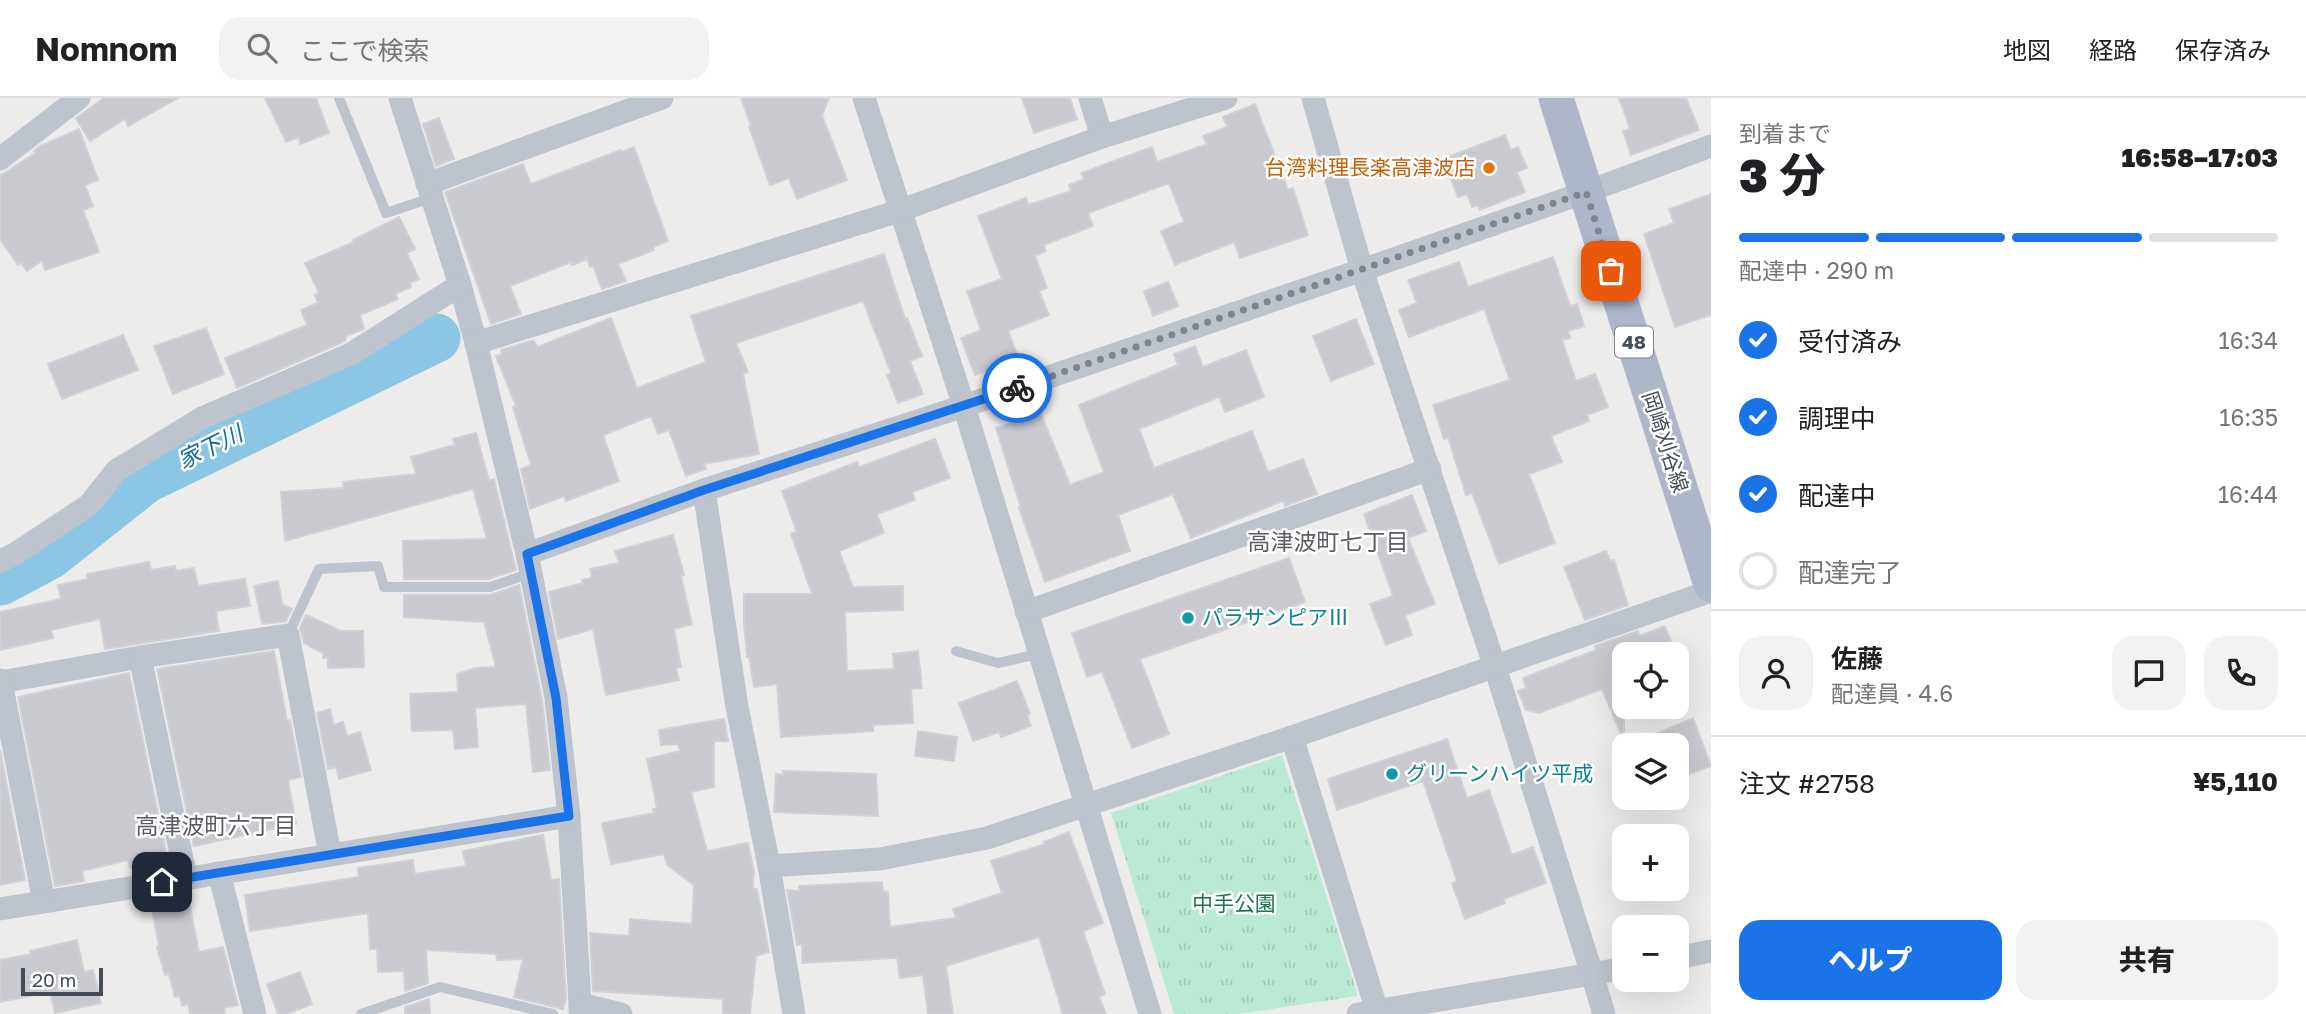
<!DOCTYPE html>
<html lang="ja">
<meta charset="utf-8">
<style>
:root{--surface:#fff;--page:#f2f2f2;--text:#202124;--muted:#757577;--line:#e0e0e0;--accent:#1a73e8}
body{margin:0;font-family:"Golos Text","Noto Sans JP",sans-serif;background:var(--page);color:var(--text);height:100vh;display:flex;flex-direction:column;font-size:26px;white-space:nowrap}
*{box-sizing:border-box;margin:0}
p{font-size:23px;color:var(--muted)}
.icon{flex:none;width:38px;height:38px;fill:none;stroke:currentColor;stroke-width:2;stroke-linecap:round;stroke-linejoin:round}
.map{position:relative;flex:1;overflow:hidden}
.panel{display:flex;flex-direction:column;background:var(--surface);width:595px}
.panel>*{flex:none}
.fabs{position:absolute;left:1612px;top:544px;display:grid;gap:14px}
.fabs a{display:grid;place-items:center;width:77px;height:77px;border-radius:14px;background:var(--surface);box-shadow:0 7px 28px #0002;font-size:35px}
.scale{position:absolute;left:21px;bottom:18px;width:82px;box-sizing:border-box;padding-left:7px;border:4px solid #454c57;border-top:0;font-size:19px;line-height:24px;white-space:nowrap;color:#454c57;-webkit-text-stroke:5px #fff;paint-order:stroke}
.pin{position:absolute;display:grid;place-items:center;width:60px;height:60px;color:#fff;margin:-30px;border-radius:14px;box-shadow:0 4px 10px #0006}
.courier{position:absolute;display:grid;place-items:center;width:70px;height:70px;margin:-35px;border:5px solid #1a73e8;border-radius:50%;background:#fff;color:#222;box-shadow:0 2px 9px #0007}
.summary em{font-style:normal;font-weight:800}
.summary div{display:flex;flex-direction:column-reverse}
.summary{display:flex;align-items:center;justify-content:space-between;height:119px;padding:0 28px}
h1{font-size:46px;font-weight:800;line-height:52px}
.bar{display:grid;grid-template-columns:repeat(4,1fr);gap:10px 7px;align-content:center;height:84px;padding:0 28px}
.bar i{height:9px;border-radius:5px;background:var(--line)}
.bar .current{background:var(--accent)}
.bar p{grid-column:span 4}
.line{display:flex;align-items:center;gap:18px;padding:0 28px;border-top:2px solid var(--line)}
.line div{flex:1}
.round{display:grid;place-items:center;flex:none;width:74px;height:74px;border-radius:21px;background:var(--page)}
ol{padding:0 28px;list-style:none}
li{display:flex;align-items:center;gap:21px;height:77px}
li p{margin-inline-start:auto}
li .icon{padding:7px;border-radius:50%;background:var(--accent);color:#fff;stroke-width:4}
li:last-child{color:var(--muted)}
li i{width:38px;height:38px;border:4px solid var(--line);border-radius:50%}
.action{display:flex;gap:14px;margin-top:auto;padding:14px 28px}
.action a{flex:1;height:80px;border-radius:21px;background:var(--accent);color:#fff;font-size:28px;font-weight:800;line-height:80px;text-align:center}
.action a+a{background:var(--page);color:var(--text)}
header{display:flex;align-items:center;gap:42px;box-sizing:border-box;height:98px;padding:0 35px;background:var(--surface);border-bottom:2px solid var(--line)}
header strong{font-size:33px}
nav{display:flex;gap:38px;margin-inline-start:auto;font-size:24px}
.search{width:490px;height:63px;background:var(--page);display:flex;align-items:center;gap:18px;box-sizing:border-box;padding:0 24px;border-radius:21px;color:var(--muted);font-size:26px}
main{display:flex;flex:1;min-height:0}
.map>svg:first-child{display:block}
</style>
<header>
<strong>Nomnom</strong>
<div class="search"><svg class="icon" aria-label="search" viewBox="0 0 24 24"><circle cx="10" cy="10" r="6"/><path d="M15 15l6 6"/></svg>ここで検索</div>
<nav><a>地図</a><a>経路</a><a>保存済み</a></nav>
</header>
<main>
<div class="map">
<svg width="1711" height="916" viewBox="0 0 1711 916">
<defs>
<pattern id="park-tufts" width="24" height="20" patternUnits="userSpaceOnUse" patternTransform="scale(1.75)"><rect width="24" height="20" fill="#bbead4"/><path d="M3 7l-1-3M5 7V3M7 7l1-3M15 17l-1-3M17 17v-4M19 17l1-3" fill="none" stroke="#a2cab8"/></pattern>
</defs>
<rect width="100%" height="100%" fill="#eeeceb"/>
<!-- park -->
<polygon fill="url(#park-tufts)" points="1282,657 1358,898 1238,916 1174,916 1111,715"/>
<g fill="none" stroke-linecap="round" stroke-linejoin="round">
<!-- river -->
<polyline stroke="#8bc6e4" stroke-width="49" points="0,483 49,457 145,381 436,240"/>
</g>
<!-- building -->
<g fill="#c9cad0" stroke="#d0d1d7" stroke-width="2">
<polygon points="104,0 178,0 128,28 125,21 90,43 76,20"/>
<polygon points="265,0 316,0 329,35 300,46 299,39 286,44"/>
<polygon points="741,0 829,0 822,17 847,82 797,101 789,80 770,87 749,29 751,28"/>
<polygon points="1022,0 1070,0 1077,21 1034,35"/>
<polygon points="1619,0 1686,0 1699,32 1631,57 1623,33 1630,31"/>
<polygon points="1255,6 1288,92 1293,90 1308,137 1240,160 1234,144 1175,167 1161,133 1184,124 1169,85 1088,115 1093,128 1044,147 1046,153 1035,158 1047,190 1039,193 1049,217 1008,233 1019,261 975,277 961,240 981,232 967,193 1002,181 978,118 1026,100 1028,107 1071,93 1069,87 1084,81 1081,75 1152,49 1157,64 1207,46 1203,38 1227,29 1223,19"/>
<polygon points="439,20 454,61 436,68 423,26"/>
<polygon points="79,31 98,82 85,87 93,108 83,112 99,154 45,172 42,163 27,173 21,165 18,167 0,141 0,78 35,55 34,53 40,48"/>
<polygon points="1505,37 1511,52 1518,49 1527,70 1517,74 1525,94 1480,112 1478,107 1472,109 1467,96 1458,99 1443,61"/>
<polygon points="634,49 668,143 653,149 654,152 618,166 626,183 602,191 593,168 590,169 587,161 572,167 571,164 510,188 521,216 491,226 445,94 523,66 531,86 621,52 622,54"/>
<polygon points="1711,96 1711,217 1675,229 1644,136 1674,125 1669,111"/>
<polygon points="399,119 415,151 407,155 419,181 410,185 411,189 395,196 398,201 360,217 364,231 346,238 345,243 237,290 225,260 307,227 301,212 318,205 315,197 319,195 305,165 354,144 353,142"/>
<polygon points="884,156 905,221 907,220 922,258 910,263 923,296 898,305 887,277 891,275 863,203 736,245 748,274 743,276 759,356 704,366 706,371 686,378 669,332 658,336 651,318 603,337 619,383 566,403 564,398 530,411 521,371 531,367 513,309 516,308 496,258 502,256 501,252 531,243 534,243 537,249 611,220 637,290 706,264 691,218"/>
<polygon points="1553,159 1570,208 1577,206 1584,228 1568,233 1570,240 1562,242 1576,283 1595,276 1608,309 1587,317 1589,323 1551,338 1562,364 1529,376 1555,445 1499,466 1472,395 1466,397 1448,339 1444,341 1433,307 1510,282 1484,211 1409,239 1399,212 1417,205 1408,182 1459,164 1468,189"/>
<polygon points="1168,184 1178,208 1153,218 1144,193"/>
<polygon points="1356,221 1374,266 1331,283 1313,238"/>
<polygon points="206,230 224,276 173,296 154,248"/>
<polygon points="123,237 138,272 62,301 48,266"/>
<polygon points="1195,248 1203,269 1246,252 1264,299 1225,314 1219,299 1139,331 1154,370 1252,333 1268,374 1303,361 1317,396 1285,408 1283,403 1191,440 1173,396 1118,417 1130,453 1045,484 1019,410 1021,410 996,330 1041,316 1070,387 1104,374 1079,307 1178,267 1174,256"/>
<polygon points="476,335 489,383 494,381 516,472 489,481 404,481 403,443 487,441 473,391 285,443 281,394 344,390 343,384 416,376 411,359 455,347 453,341"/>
<polygon points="935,341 950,380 912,394 915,402 877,416 884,435 839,453 853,489 903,488 903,512 845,514 847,573 894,571 893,556 918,553 922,590 911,591 913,625 873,627 873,633 781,639 777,586 754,589 749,559 747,559 744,526 744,496 812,496 791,436 797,434 782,393 857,364 859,369"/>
<polygon points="1412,397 1426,433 1408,440 1435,506 1405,517 1412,537 1386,547 1370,506 1393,498 1364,416"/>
<polygon points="673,437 684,477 681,478 692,526 674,531 681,569 676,570 679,582 606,597 593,531 558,541 549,494 583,485 582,482 592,480 590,471 619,465 615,453"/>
<polygon points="1606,453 1610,463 1614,462 1628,507 1585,522 1564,469"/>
<polygon points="1289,460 1305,504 1140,561 1169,636 1132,650 1102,574 1087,579 1072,535"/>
<polygon points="149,464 151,472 175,468 176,473 194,470 198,488 245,481 250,508 216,513 219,533 105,551 100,521 51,532 53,540 0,552 0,514 61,501 58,487 88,481 87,476"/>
<polygon points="278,483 282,506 292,511 286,523 264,526 262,525 254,488"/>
<polygon points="519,487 542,602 550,672 533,674 526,606 475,610 478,649 455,651 453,632 412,633 410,596 458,594 457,576 476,570 496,569 484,524 404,519 404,497 490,497"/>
<polygon points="306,517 341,533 363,533 364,569 328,570 328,560 323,560 323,555 304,545 300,530"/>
<polygon points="1665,528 1676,556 1624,556 1624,643 1602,591 1539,615 1526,612 1518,593 1526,590 1523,580 1596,552 1595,548 1638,533 1639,538"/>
<polygon points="274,553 287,623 290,622 301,679 288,682 296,726 194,748 157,571"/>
<polygon points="129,575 169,769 145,773 143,766 130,770 128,762 82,773 84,783 55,788 18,599"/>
<polygon points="1017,583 1030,616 1027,617 1031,628 1001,639 999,634 973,643 959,605"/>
<polygon points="330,611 334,627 343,624 347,638 360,634 371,672 339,681 336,669 328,671 317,615"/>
<polygon points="1693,620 1711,668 1676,681 1676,648 1628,648"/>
<polygon points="724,621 728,643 714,643 714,689 691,694 707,753 748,745 754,774 753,790 757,791 769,854 756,858 750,916 723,916 723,901 593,893 590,835 629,838 630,821 692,826 694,787 667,767 664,756 611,766 602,725 654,715 653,711 657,710 647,661 680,653 678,646 661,647 659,632"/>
<polygon points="918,633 957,639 954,663 915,658"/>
<polygon points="1447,641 1467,700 1489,692 1512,757 1533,749 1546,785 1504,801 1505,805 1465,821 1452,785 1457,783 1423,683 1337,712 1328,681"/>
<polygon points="0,652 25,782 0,787"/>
<polygon points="783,673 876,676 878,718 774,714 776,676 783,677"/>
<polygon points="1069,734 1103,825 1083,833 1105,896 1099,899 1106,916 1063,916 1039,839 946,868 953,916 928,916 923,877 900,880 897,860 802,865 802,846 797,847 787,792 799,793 799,788 882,784 883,793 888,794 890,829 956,820 953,811 1002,795 991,763 1045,746 1044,744"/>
<polygon points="543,737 551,782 559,781 566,900 563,911 514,899 523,861 497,862 496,856 426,852 428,885 405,893 404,873 378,874 377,851 370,851 368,815 250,833 245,797 359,779 358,770 413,762 415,776 466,768 463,753"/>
<polygon points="181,796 184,810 190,809 199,854 223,849 238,907 224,910 225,916 190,916 188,906 182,908 180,898 175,899 169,876 165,877 157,849 159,848 150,801"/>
<polygon points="77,842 84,874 93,872 101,905 55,915 50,894 0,904 0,862 31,856 30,853"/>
<polygon points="300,874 312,906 287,916 278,916 267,886"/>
<polygon points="429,901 430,916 405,916 405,909"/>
</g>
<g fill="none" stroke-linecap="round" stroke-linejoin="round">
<!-- lane -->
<g stroke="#bdc4cd" stroke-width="10">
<polyline points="339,0 386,115 431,100"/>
<polyline points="288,537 319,471 378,468 384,489 490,489 531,475"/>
<polyline points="956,553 998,565 1038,556"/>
<polyline points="361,916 440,889 553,916"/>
</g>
<!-- street -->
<g stroke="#bdc4cd" stroke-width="23">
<polyline points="400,0 460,187 476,245 527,456 556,600 569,718 580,906"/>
<polyline points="864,0 964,308 1150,916"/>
<polyline points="1090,0 1102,39"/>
<polyline points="1313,0 1362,172 1495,569 1592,876 1358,916"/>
<polyline points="0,61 79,0"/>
<polyline points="427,86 662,0"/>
<polyline points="476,245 899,113 1102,39 1226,0"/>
<polyline points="704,392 737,609 769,768 794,916"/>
<polyline points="527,456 704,392 964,308 1362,172 1586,94 1711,48"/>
<polyline points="0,463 15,456 89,407 117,372 202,320 351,256 460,187"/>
<polyline points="1026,514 1430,371"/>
<polyline points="0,582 1,584 140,559"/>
<polyline points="1,584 44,804 569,718"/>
<polyline points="1292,639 1377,913"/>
<polyline points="769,768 880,761 987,740 1292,639 1711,493"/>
<polyline points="219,775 255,916"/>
<polyline points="186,780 140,559 288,537 330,756"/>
<polyline points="0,811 44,804"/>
<polyline points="1676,860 1711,853"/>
<polyline points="580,916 580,906 621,916"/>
<polyline points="1604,916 1592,876 1624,870"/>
</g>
<!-- primary -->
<polyline stroke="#adb7c9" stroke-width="35" points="1556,0 1711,487"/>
</g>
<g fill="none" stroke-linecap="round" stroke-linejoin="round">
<!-- done -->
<polyline stroke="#80848b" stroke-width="7" stroke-dasharray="0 12.6" points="1017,290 1586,94 1611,173"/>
<!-- route -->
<polyline stroke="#1a73e8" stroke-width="9" points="162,784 569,718 556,600 527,456 704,392 1017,290"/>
</g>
<!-- markers -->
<circle fill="#e8710a" stroke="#fff" stroke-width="2.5" cx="1489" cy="70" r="7"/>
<g fill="#0f9aa8" stroke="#fff" stroke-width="2.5">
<circle cx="1188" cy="520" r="7"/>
<circle cx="1392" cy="676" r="7"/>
</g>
<g text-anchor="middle" stroke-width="5" stroke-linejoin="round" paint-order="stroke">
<!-- shield labels -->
<rect fill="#fff" stroke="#7d8289" stroke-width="2" x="1615" y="228.5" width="38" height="31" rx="5"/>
<g font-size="19" font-weight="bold" fill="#454c57">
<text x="1634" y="251">48</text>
</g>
<!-- food labels -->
<g font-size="21" fill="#c56008" stroke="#fff" text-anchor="end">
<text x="1475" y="77">台湾料理長楽高津波店</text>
</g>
<!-- street labels -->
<g font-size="21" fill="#454c57" stroke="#fff">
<text transform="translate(1665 344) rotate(72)" y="7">岡崎刈谷線</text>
</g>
<!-- culture labels -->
<g font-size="21" fill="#0d838f" stroke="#fff" text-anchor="start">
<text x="1202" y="527">パラサンピアⅢ</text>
<text x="1406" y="683">グリーンハイツ平成</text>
</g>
<!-- park labels -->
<g font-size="21" fill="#1c7253" stroke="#fff">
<text x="1234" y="813">中手公園</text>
</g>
<!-- water labels -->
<g font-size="23" font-style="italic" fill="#166c9a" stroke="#fff">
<text transform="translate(210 349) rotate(-26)" y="8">家下川</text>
</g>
<!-- neighbourhood labels -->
<g font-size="23" fill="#595b60" stroke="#fff">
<text x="1328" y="452">高津波町七丁目</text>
<text x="216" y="736">高津波町六丁目</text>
</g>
</g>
</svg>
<div class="fabs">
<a><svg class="icon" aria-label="locate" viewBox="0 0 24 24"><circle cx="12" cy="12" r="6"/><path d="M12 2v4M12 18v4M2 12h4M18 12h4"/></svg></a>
<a><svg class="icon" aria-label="layers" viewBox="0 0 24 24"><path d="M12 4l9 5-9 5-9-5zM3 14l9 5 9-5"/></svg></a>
<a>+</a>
<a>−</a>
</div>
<div class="scale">20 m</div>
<div class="pin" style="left:1611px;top:173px;background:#ea580c"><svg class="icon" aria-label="bag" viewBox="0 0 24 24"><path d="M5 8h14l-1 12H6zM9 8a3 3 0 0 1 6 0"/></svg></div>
<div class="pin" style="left:162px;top:784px;background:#1f2937"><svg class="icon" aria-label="home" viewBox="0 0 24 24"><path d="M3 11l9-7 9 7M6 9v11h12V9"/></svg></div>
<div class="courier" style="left:1017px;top:290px"><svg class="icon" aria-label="bike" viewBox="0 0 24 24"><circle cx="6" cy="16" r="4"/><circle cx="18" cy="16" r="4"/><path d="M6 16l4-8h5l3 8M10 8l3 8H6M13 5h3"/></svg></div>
</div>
<section class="panel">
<div class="summary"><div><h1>3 分</h1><p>到着まで</p></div><em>16:58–17:03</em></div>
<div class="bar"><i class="current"></i><i class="current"></i><i class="current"></i><i></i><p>配達中 · 290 m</p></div>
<ol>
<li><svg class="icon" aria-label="check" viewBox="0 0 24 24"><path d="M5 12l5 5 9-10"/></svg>受付済み<p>16:34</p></li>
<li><svg class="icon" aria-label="check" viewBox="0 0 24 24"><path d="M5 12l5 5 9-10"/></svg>調理中<p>16:35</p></li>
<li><svg class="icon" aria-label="check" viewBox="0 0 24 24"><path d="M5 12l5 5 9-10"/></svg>配達中<p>16:44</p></li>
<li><i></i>配達完了</li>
</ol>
<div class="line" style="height:126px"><a class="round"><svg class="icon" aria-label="person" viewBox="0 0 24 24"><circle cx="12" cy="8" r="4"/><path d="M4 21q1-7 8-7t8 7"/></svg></a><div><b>佐藤</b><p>配達員 · 4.6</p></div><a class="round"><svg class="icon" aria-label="chat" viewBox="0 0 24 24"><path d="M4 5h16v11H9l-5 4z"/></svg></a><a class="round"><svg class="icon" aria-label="phone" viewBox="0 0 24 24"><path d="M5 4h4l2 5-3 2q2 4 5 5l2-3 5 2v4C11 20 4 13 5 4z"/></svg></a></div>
<div class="line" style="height:91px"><div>注文 #2758</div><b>¥5,110</b></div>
<div class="action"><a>ヘルプ</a><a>共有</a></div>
</section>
</main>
